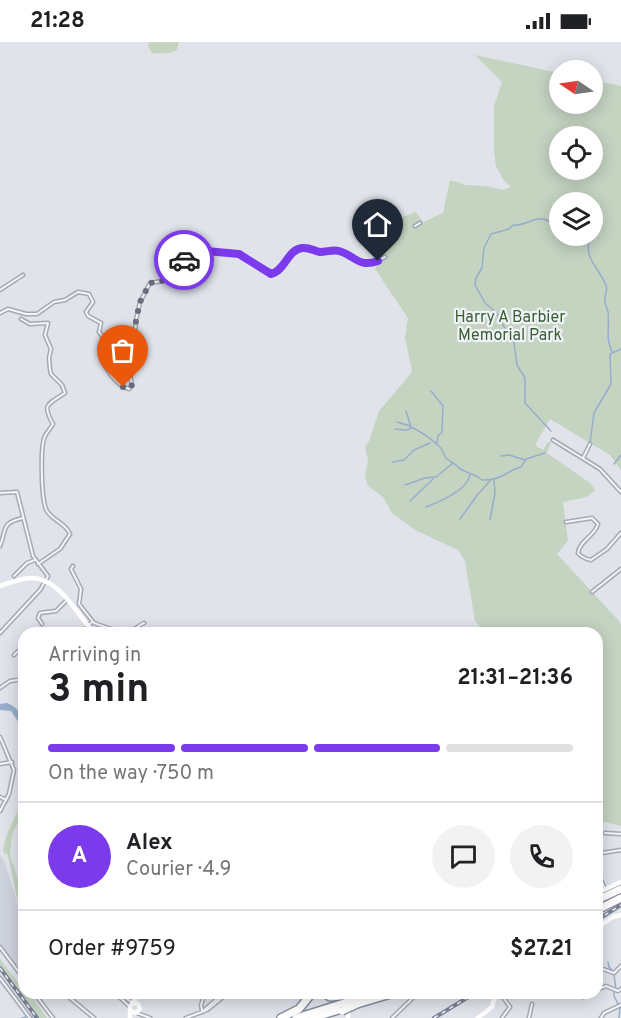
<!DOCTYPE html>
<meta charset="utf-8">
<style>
:root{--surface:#fff;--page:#f2f2f2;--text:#202124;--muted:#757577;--line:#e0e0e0;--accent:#7c3aed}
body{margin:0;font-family:Overpass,sans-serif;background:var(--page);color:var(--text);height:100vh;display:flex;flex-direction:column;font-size:22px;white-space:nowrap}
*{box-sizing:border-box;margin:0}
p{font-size:20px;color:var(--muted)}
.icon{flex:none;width:33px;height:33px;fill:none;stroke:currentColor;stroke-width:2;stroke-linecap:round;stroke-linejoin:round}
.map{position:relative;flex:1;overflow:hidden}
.drawer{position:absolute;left:18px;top:585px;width:585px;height:372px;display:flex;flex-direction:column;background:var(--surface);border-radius:18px;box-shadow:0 3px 15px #0003}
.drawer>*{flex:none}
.needle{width:39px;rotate:283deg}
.tools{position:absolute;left:549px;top:18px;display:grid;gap:12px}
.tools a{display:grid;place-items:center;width:54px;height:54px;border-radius:50%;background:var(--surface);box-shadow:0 3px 15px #0003;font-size:30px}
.pin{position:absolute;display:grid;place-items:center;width:51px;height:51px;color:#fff;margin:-62px -26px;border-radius:50% 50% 50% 0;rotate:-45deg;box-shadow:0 0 6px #0007}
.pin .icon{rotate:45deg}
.courier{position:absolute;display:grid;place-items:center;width:60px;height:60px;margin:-30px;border:4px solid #7c3aed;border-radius:50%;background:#fff;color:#222;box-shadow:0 2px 8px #0007}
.overview em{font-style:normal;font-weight:700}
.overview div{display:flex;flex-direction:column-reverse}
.overview{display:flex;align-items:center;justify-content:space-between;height:102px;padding:0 30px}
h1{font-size:39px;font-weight:700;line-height:45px}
.bar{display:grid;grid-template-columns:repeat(4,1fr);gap:9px 6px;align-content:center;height:72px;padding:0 30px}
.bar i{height:8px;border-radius:4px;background:var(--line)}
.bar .current{background:var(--accent)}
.bar p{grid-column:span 4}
.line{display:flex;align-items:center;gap:15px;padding:0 30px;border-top:2px solid var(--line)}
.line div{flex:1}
.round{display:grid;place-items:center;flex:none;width:63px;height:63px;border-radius:32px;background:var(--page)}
.status{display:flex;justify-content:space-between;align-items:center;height:42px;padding:0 30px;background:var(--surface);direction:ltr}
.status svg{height:16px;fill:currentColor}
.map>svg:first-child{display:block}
</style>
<div class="status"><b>21:28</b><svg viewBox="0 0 49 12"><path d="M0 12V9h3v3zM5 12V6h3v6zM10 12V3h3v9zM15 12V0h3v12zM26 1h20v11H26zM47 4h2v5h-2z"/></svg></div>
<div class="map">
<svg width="621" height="976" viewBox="0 0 621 976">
<rect width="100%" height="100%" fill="#e0e3ea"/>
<!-- built -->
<polygon fill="#ced2dc" points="0,813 4,818 24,883 24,934 0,901"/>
<!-- green -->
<g fill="#c4d4c1" fill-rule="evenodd">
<path d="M149,0h30l-2,8c-7,4 -17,4 -25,3l-4,-7z"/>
<path d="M475,13l84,18 1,31h32l1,-24 28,6v384l-11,-15 -60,-36 -15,26 8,5 5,-8h3l-4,11 43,30 5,7 -8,7 -24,5 5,39 -11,13 61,66 3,5v201l-24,-6v-187h-112l-10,-12 -10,-60 -7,-11 -43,-20 -23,-17 -9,-16 -15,-11 -3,-10 3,-15 -3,-15 4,-5 10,-30 33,-39 -7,-35 3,-19 -33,-49 11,-20 -4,-5 3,-21 31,-11 7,10 20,-9 7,-33 16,5 20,1 16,4 9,-3 -8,-8 -7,-13 -2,-14v-46l8,-24zM560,94h32v34h-32zM560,160h32v34h-32z"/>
<path d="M24,760v7l-12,26 -2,20 10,31 4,34 -5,-13 -11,-52 -5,-3c1,-17 12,-36 21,-50z"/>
<polygon points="0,917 37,965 27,951 29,951 47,976 39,976 0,923"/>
</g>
<!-- water -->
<path fill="#99accc" d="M7,661c19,8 17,21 17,40l-5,-20 -8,-12 -11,-1v-6z"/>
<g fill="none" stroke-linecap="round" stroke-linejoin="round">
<!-- stream -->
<g stroke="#99accc" stroke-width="1.5">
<path d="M549,179c-14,-7 -23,6 -36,4l-4,4 -18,5 -7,14 -2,20 -6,10 -1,7 10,18 13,11v7l4,2 12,20 3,22 8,13v25l26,28"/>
<path d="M590,194c-7,23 8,30 16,49 2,6 -1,8 -1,13 -1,4 2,10 3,14 2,17 -3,24 4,40"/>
<polyline points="431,349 443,364 442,390 438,394 437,401"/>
<path d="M406,369l5,16c11,5 19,11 28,19 4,3 4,8 7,12 5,5 10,5 14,11l18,8 4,3c19,1 24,-9 39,-13l5,-8 19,-6"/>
<polyline points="397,380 410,384"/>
<polyline points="395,387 407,388 411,386"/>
<polyline points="590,401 594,371 611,342 610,312 621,307"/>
<polyline points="501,414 509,413 525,418"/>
<polyline points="393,420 404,418 414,408 430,401"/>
<polyline points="614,422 621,413"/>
<polyline points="405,443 425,436 436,435 453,421"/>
<polyline points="410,459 433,437"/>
<path d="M426,465c13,-5 43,-17 44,-33"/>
<polyline points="460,477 478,452 490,439"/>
<polyline points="490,478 495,451 494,438"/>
<polyline points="608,920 609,925 613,929"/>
<polyline points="614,933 616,947"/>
<polyline points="614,950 614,954 618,962"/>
<polyline points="30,973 33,976"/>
<polyline points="22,976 26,975"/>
<polyline points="619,976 620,966"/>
</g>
<defs>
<g id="street">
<polyline points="415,184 420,181"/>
<polyline points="0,248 23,233"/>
<path d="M0,271l8,-4 18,5h11l17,-12 11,-2 13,-8 11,2 4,8 -7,10 2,4 13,7 -2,9 6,7c-1,6 -4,10 -4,15 1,12 16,32 28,35l3,-4 -3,-15 5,-22 2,-28 4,-18 10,-19 12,-2 16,-9 9,-16 8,-6 44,4 23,16 9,4 6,-2 16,-20 6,-4h8l15,4 17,-1 23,12h10l13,-6"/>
<path d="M21,277l9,5 18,-1 -3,12 6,14 -2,9 1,11 1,5 11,11 3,8c-16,11 -24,10 -12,31 -2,4 -6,8 -8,12 -5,10 -4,66 2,75 6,10 19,12 23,23l-10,15 -22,15"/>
<polyline points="553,398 600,427 621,450"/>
<polyline points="583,416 590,402"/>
<polyline points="0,451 17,450 33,514 48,534 40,548 0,591"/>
<path d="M566,480l26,-4 6,6c-3,12 -18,16 -20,29 4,5 8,6 13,7l16,-11 14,-16"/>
<path d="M0,504c7,-18 1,-23 23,-28"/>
<path d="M73,524l-2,3 10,20 -2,15 15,19c8,3 30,11 37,8 5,-2 8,-6 13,-8"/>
<polyline points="14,534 27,521 35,518"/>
<polyline points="592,550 621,527"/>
<polyline points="42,582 38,576 40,571 56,569 67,558"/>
<polyline points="81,591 92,580"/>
<polyline points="14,613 24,604"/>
<polyline points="0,646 10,639 24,637"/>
<polyline points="0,695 14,728 9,752 0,769"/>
<polyline points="0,722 12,720"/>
<polyline points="0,755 6,758"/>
<polyline points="605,791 621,792"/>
<polyline points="602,811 621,808"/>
<polyline points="21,821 24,831"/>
<polyline points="597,829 604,845"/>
<polyline points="0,905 24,937"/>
<polyline points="597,932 603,927 614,931 621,924"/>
<polyline points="0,936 30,976"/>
<polyline points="597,948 606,944 618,949 621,947"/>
<polyline points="34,951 53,976"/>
<polyline points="64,951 94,976"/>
<polyline points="115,951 130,965"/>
<polyline points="118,951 133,961"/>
<polyline points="500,951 510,965 502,976"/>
<polyline points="576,951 583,955 591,951"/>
<polyline points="202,968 201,963 205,951"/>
<polyline points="202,970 224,951"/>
<polyline points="137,971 150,976"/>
<polyline points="186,976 207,968 228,951"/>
<polyline points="392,976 418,951"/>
<polyline points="529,976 532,962"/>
<polyline points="601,976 604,971 621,963"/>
</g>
<g id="highway">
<polyline points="597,858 621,847"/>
<polyline points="597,868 621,856"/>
<polyline points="323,951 330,955 341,954"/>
<polyline points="356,957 377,951"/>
<polyline points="357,962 394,951"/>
<polyline points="281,976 299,967 312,951"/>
<polyline points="296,976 341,962"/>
<polyline points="312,976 342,967"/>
</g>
</defs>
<!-- street casing -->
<use href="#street" stroke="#a5a9b4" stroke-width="5"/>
<!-- highway casing -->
<use href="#highway" stroke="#878ea1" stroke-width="10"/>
<!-- street -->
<use href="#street" stroke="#f3f4f8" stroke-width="2"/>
<!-- secondary -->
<g stroke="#fff" stroke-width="4.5">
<path d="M0,544c10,-3 21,-8 32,-8 29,1 45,37 62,55"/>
<polyline points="597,851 621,840"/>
<polyline points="597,886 613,875 621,873"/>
<polyline points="348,966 348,976"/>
<polyline points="131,969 136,971 140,967 138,962 133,961"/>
<polyline points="130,976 130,965 138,952"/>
<polyline points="478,976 492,965 496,951"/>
</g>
<!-- highway -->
<use href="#highway" stroke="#fff" stroke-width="7"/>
<defs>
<g id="rail">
<polyline points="597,878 621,863"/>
<polyline points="0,926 37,976"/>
<polyline points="434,976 475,951"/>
</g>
</defs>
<!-- rail casing -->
<use href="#rail" stroke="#798094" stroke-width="4"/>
<!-- rail -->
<use href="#rail" stroke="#f0f2f7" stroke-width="1.5" stroke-dasharray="4.5" stroke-linecap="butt"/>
<defs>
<g id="highway-bridge">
<polyline points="341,954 353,951"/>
<polyline points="341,962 356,957"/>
<polyline points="342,969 357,962"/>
</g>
</defs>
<!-- highway-bridge casing -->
<use href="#highway-bridge" stroke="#878ea1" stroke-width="10" stroke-linecap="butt"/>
<!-- highway-bridge -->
<use href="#highway-bridge" stroke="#fff" stroke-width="7"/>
</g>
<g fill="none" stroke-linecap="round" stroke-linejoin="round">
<!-- done -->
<polyline stroke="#686e7d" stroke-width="6" stroke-dasharray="0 10.8" points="123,345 129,347 132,343 129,328 134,306 136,278 140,260 150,241 162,239 178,230 184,218"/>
<!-- route -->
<path stroke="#7c3aed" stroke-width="8" d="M184,218l11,-10 44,4 32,20c14,-3 16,-24 31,-26 7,-1 12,3 18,4 7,0 13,-3 19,-1 17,5 19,17 39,10"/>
</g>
<g text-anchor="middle" stroke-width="4.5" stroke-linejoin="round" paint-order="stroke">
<!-- park labels -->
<g font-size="16" fill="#385f34" stroke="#f0f2f7">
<text x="510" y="280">Harry A Barbier<tspan x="510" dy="18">Memorial Park</tspan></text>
</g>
</g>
</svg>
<div class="tools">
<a><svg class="needle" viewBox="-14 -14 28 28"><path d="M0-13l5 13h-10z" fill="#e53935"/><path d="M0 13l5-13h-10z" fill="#757577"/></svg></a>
<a><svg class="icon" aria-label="locate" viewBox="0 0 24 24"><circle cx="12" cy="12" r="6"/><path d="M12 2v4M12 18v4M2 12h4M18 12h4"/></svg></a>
<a><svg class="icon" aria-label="layers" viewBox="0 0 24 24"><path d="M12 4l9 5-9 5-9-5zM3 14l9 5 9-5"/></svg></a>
</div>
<div class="pin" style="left:123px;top:345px;background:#ea580c"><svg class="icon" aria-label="bag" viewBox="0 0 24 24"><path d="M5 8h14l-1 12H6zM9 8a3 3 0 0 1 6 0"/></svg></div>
<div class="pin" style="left:378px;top:219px;background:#1f2937"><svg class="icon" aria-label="home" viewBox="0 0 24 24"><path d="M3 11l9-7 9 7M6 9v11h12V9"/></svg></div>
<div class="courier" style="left:184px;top:218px"><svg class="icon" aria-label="car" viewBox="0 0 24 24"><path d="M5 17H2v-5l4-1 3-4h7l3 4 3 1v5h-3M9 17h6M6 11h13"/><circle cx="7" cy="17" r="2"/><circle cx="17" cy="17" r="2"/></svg></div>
<section class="drawer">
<div class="overview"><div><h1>3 min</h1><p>Arriving in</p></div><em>21:31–21:36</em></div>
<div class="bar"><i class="current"></i><i class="current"></i><i class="current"></i><i></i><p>On the way · 750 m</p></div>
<div class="line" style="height:108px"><b class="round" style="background:var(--accent);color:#fff">A</b><div><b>Alex</b><p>Courier · 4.9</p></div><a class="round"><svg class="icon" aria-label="chat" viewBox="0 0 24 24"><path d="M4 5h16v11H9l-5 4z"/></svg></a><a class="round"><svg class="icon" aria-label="phone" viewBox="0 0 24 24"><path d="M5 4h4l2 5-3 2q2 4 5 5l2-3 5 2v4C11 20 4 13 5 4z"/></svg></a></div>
<div class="line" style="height:78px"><div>Order #9759</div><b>$27.21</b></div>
</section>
</div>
